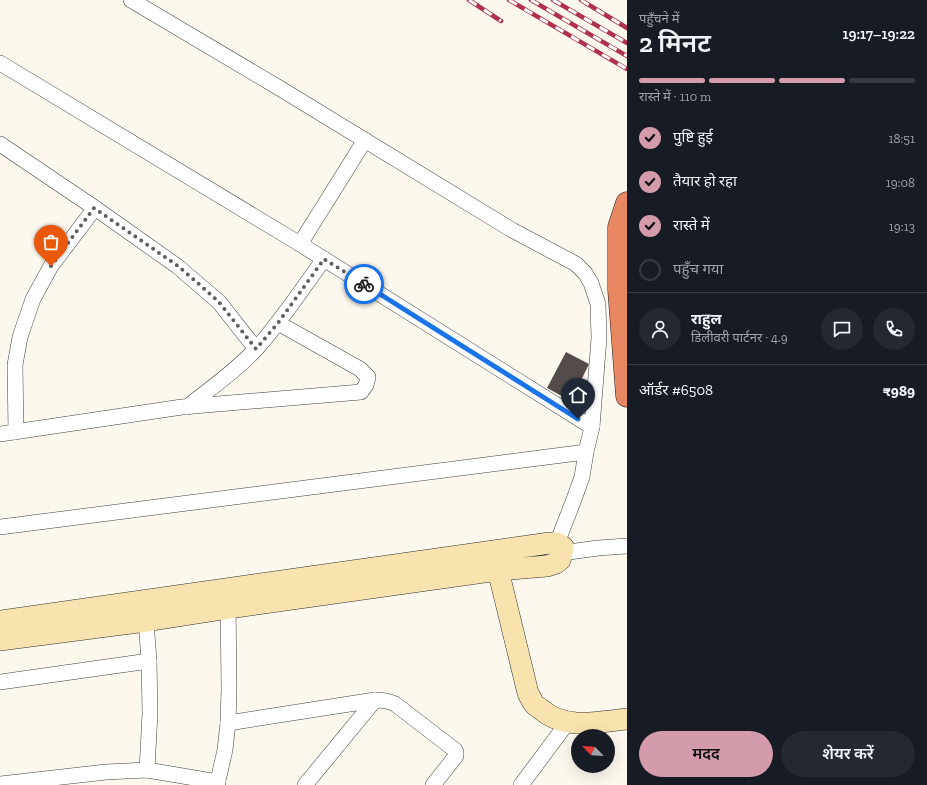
<!DOCTYPE html>
<html lang="hi">
<meta charset="utf-8">
<style>
:root{--surface:#171b24;--page:#242831;--text:#f1f3f6;--muted:#9ea1a6;--line:#363941;--accent:#d49caa}
body{margin:0;font-family:"Zilla Slab","Noto Sans Devanagari",serif;background:var(--page);color:var(--text);height:100vh;display:flex;flex-direction:column;font-size:15px;white-space:nowrap}
*{box-sizing:border-box;margin:0}
p{font-size:13px;color:var(--muted)}
.icon{flex:none;width:22px;height:22px;fill:none;stroke:currentColor;stroke-width:2;stroke-linecap:round;stroke-linejoin:round}
.map{position:relative;flex:1;overflow:hidden}
.details{display:flex;flex-direction:column;background:var(--surface);width:300px}
.details>*{flex:none}
.needle{width:26px;rotate:295deg}
.controls{position:absolute;left:571px;top:729px;display:grid;gap:8px}
.controls a{display:grid;place-items:center;width:44px;height:44px;border-radius:50%;background:var(--surface);box-shadow:0 4px 16px #0002;font-size:20px}
.pin{position:absolute;display:grid;place-items:center;width:34px;height:34px;color:#fff;margin:-41px -17px;border-radius:50% 50% 50% 0;rotate:-45deg;box-shadow:0 0 4px #0007}
.pin .icon{rotate:45deg}
.courier{position:absolute;display:grid;place-items:center;width:40px;height:40px;margin:-20px;border:3px solid #1a73e8;border-radius:50%;background:#fff;color:#222;box-shadow:0 1px 5px #0007}
.summary em{font-style:normal;font-weight:600}
.summary div{display:flex;flex-direction:column-reverse}
.summary{display:flex;align-items:center;justify-content:space-between;height:68px;padding:0 12px}
h1{font-size:26px;font-weight:600;line-height:30px}
.bar{display:grid;grid-template-columns:repeat(4,1fr);gap:6px 4px;align-content:center;height:48px;padding:0 12px}
.bar i{height:5px;border-radius:3px;background:var(--line)}
.bar .on{background:var(--accent)}
.bar p{grid-column:span 4}
.line{display:flex;align-items:center;gap:10px;padding:0 12px;border-top:1px solid var(--line)}
.line div{flex:1}
.round{display:grid;place-items:center;flex:none;width:42px;height:42px;border-radius:21px;background:var(--page)}
ol{padding:0 12px;list-style:none}
li{display:flex;align-items:center;gap:12px;height:44px}
li p{margin-inline-start:auto}
li .icon{padding:4px;border-radius:50%;background:var(--accent);color:#111;stroke-width:4}
li:last-child{color:var(--muted)}
li i{width:22px;height:22px;border:2px solid var(--line);border-radius:50%}
.cta{display:flex;gap:8px;margin-top:auto;padding:8px 12px}
.cta a{flex:1;height:46px;border-radius:24px;background:var(--accent);color:#111;font-size:16px;font-weight:600;line-height:46px;text-align:center}
.cta a+a{background:var(--page);color:var(--text)}
main{display:flex;flex:1;min-height:0}
.map>svg:first-child{display:block}
</style>
<main>
<div class="map">
<svg width="627" height="785" viewBox="0 0 627 785">
<rect width="100%" height="100%" fill="#fdf8ee"/>
<!-- building -->
<polygon fill="#544c4a" points="566,352 589,364 571,401 547,388"/>
<g fill="none" stroke-linecap="round" stroke-linejoin="round">
<defs>
<g id="street">
<polyline points="131,0 281,89 512,230 576,264 585,273 591,283 598,304 599,338 592,427 586,452 582,477 573,502 557,543"/>
<polyline points="0,63 300,244 592,427"/>
<polyline points="0,144 95,208 177,266 219,302 256,349"/>
<polyline points="300,244 365,140"/>
<path d="M187,407c24,-19 50,-37 70,-59 25,-28 45,-59 67,-89"/>
<polyline points="16,432 15,365 20,337 33,299 51,266 95,208"/>
<polyline points="0,434 182,407 361,392 366,385 368,377 360,369 278,323"/>
<polyline points="0,527 586,452"/>
<polyline points="562,553 598,548 627,546"/>
<polyline points="146,621 149,661 150,713 147,770"/>
<polyline points="0,682 149,661"/>
<path d="M228,723l147,-23c8,0 14,1 20,4l60,46 1,2v4l-23,29"/>
<polyline points="0,784 106,772 147,770 218,782"/>
<polyline points="217,785 225,750 228,723 229,690 228,598"/>
<polyline points="305,785 375,700"/>
<polyline points="521,785 568,722"/>
</g>
<g id="secondary">
<path d="M495,556l3,14 30,123c2,4 4,8 6,11 2,2 5,4 8,6 23,20 57,12 85,9"/>
<polyline points="0,621 550,543 557,543 563,547 562,553 560,560 556,563 547,566 498,570 228,608 146,621 0,640"/>
</g>
<polyline id="highway" points="627,203 619,227 619,290 627,396"/>
</defs>
<!-- street casing -->
<use href="#street" stroke="#404040" stroke-width="16"/>
<!-- secondary casing -->
<use href="#secondary" stroke="#2f2f2f" stroke-width="22"/>
<!-- highway casing -->
<use href="#highway" stroke="#1e1e1e" stroke-width="23"/>
<!-- street -->
<use href="#street" stroke="#fff" stroke-width="15"/>
<!-- secondary -->
<use href="#secondary" stroke="#f8e3af" stroke-width="21"/>
<!-- highway -->
<use href="#highway" stroke="#e78862" stroke-width="22"/>
<defs>
<g id="rail">
<polyline points="469,0 501,21"/>
<polyline points="509,0 627,69"/>
<polyline points="531,0 627,56"/>
<polyline points="553,0 627,43"/>
<polyline points="581,0 627,28"/>
</g>
</defs>
<!-- rail casing -->
<use href="#rail" stroke="#b0314d" stroke-width="4.5"/>
<!-- rail -->
<use href="#rail" stroke="#fff" stroke-width="3" stroke-dasharray="9" stroke-linecap="butt"/>
</g>
<g fill="none" stroke-linecap="round" stroke-linejoin="round">
<!-- done -->
<polyline stroke="#615f5c" stroke-width="4" stroke-dasharray="0 7.2" points="51,266 94,208 178,266 200,285 219,302 256,349 278,323 324,259 364,284"/>
<!-- route -->
<polyline stroke="#1a73e8" stroke-width="5" points="364,284 578,419"/>
</g>
</svg>
<div class="controls">
<a><svg class="needle" viewBox="-14 -14 28 28"><path d="M0-13l5 13h-10z" fill="#e53935"/><path d="M0 13l5-13h-10z" fill="#9ea1a6"/></svg></a>
</div>
<div class="pin" style="left:51px;top:266px;background:#ea580c"><svg class="icon" aria-label="bag" viewBox="0 0 24 24"><path d="M5 8h14l-1 12H6zM9 8a3 3 0 0 1 6 0"/></svg></div>
<div class="pin" style="left:578px;top:419px;background:#1f2937"><svg class="icon" aria-label="home" viewBox="0 0 24 24"><path d="M3 11l9-7 9 7M6 9v11h12V9"/></svg></div>
<div class="courier" style="left:364px;top:284px"><svg class="icon" aria-label="bike" viewBox="0 0 24 24"><circle cx="6" cy="16" r="4"/><circle cx="18" cy="16" r="4"/><path d="M6 16l4-8h5l3 8M10 8l3 8H6M13 5h3"/></svg></div>
</div>
<section class="details">
<div class="summary"><div><h1>2 मिनट</h1><p>पहुँचने में</p></div><em>19:17–19:22</em></div>
<div class="bar"><i class="on"></i><i class="on"></i><i class="on"></i><i></i><p>रास्ते में · 110 m</p></div>
<ol>
<li><svg class="icon" aria-label="check" viewBox="0 0 24 24"><path d="M5 12l5 5 9-10"/></svg>पुष्टि हुई<p>18:51</p></li>
<li><svg class="icon" aria-label="check" viewBox="0 0 24 24"><path d="M5 12l5 5 9-10"/></svg>तैयार हो रहा<p>19:08</p></li>
<li><svg class="icon" aria-label="check" viewBox="0 0 24 24"><path d="M5 12l5 5 9-10"/></svg>रास्ते में<p>19:13</p></li>
<li><i></i>पहुँच गया</li>
</ol>
<div class="line" style="height:72px"><a class="round"><svg class="icon" aria-label="person" viewBox="0 0 24 24"><circle cx="12" cy="8" r="4"/><path d="M4 21q1-7 8-7t8 7"/></svg></a><div><b>राहुल</b><p>डिलीवरी पार्टनर · 4.9</p></div><a class="round"><svg class="icon" aria-label="chat" viewBox="0 0 24 24"><path d="M4 5h16v11H9l-5 4z"/></svg></a><a class="round"><svg class="icon" aria-label="phone" viewBox="0 0 24 24"><path d="M5 4h4l2 5-3 2q2 4 5 5l2-3 5 2v4C11 20 4 13 5 4z"/></svg></a></div>
<div class="line" style="height:52px"><div>ऑर्डर #6508</div><b>₹989</b></div>
<div class="cta"><a>मदद</a><a>शेयर करें</a></div>
</section>
</main>
